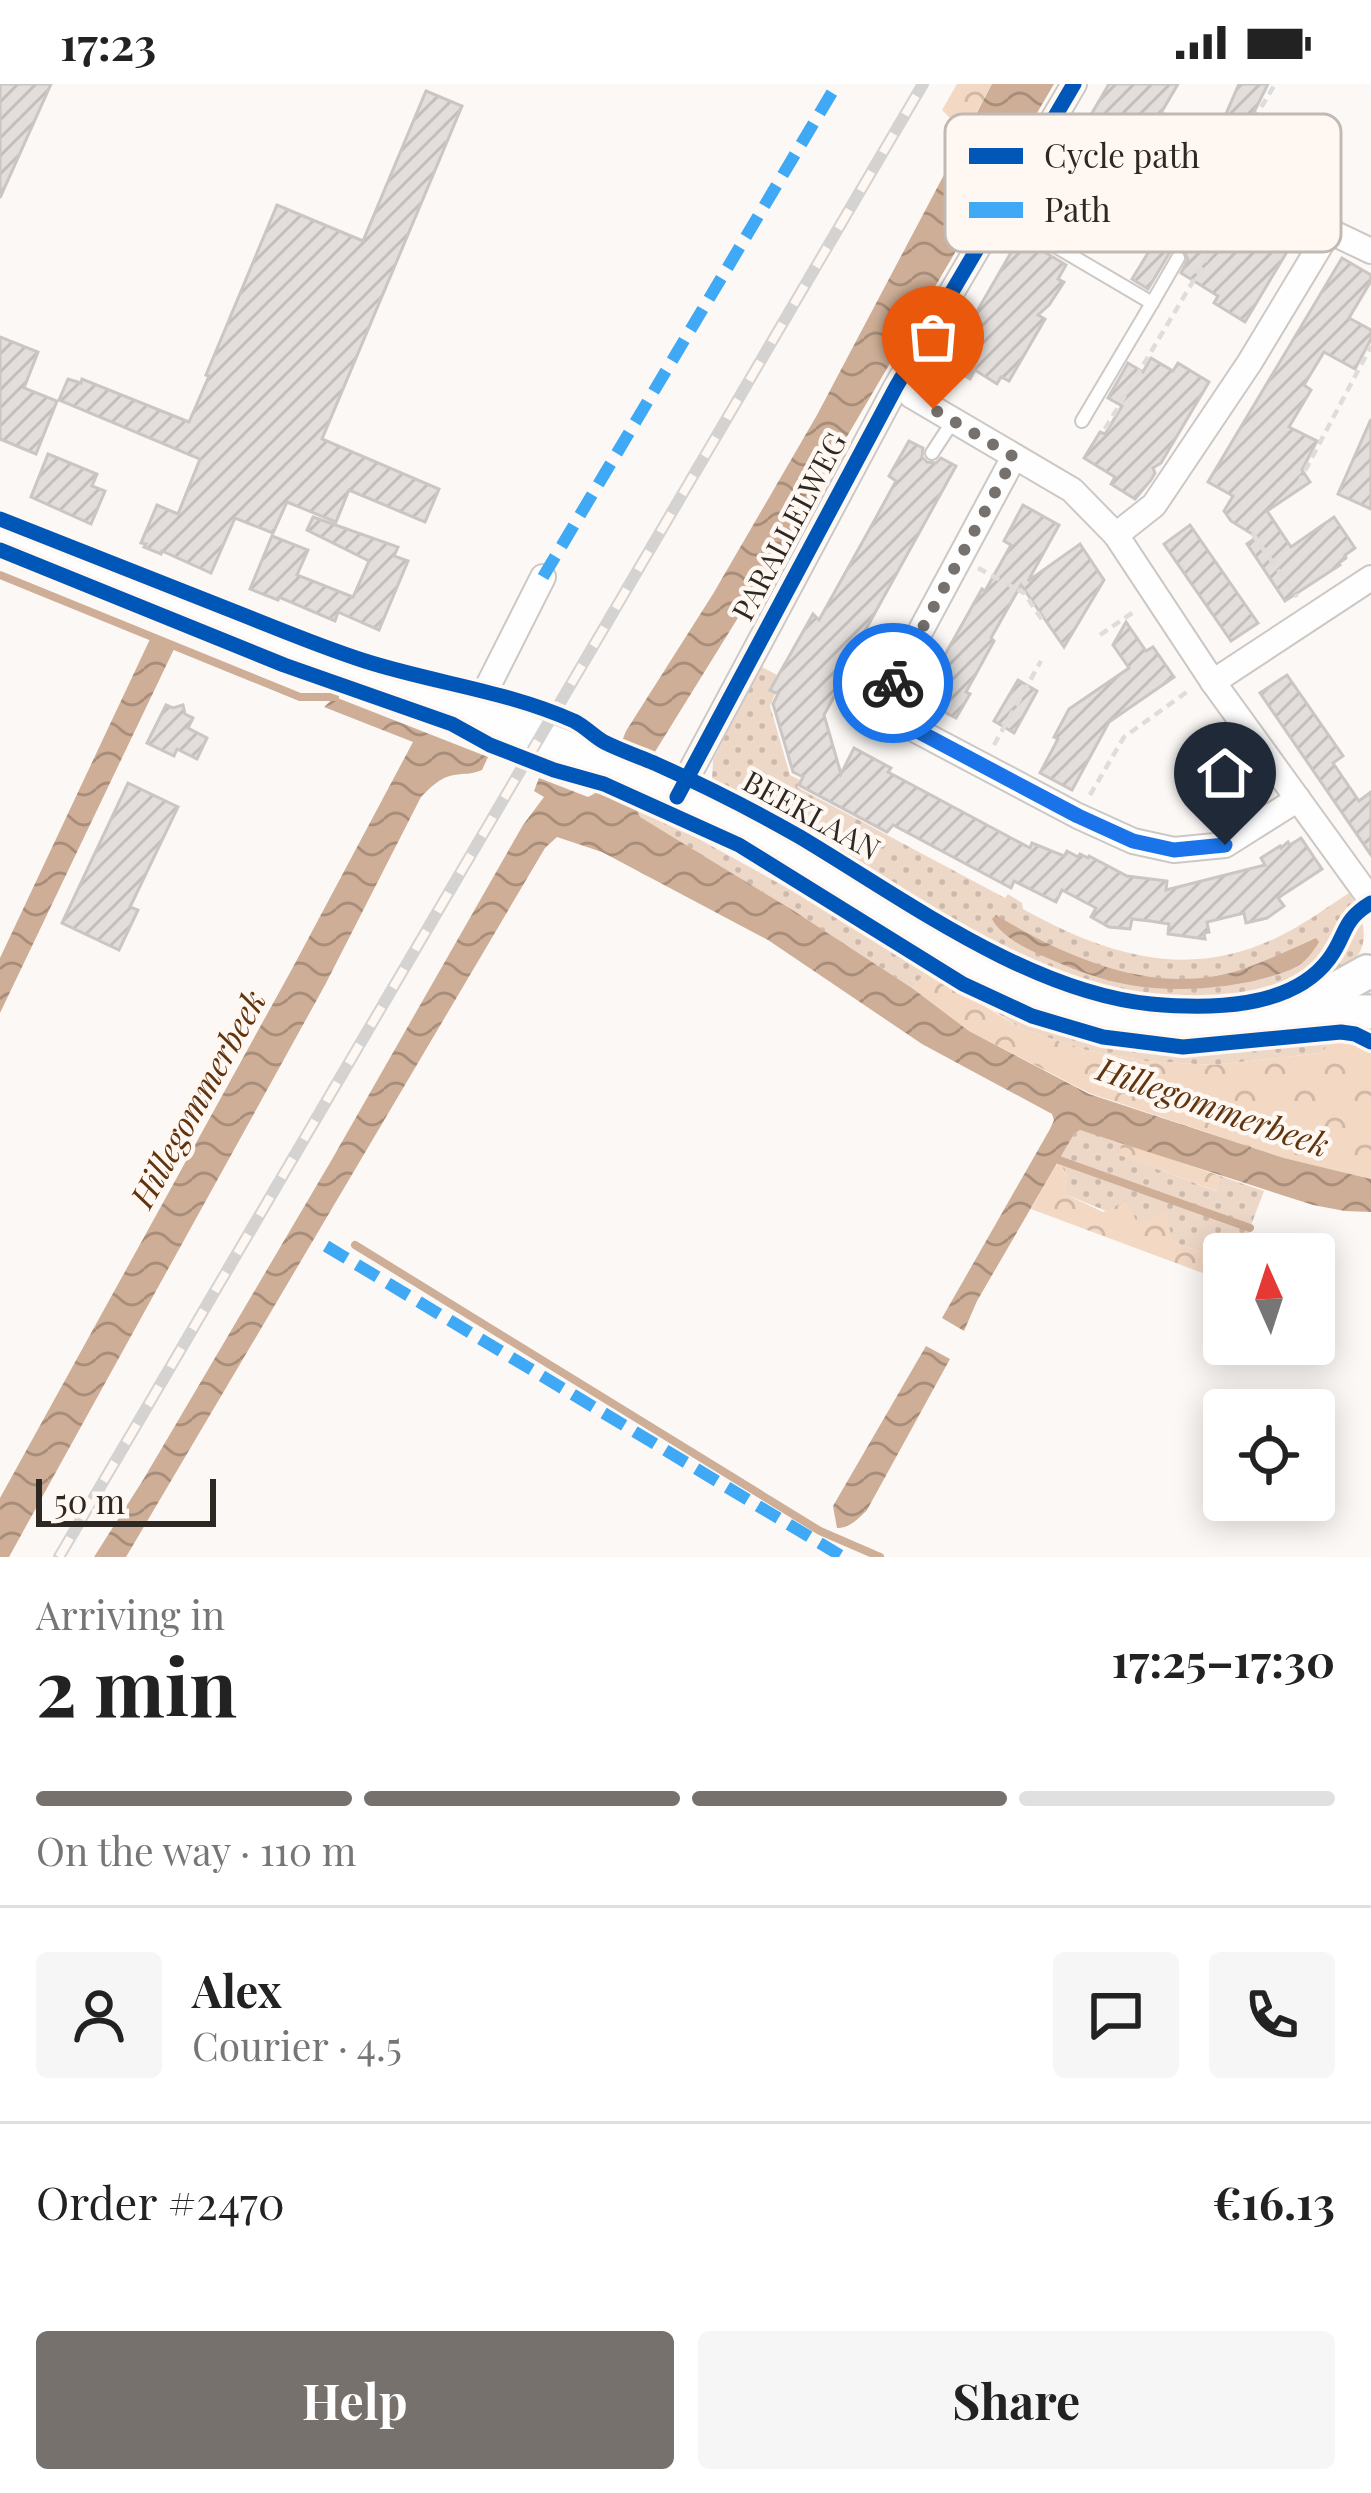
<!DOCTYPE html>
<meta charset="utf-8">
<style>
:root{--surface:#fff;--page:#f6f6f6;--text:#222;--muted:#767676;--line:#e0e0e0;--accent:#76716c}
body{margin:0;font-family:"Playfair Display",serif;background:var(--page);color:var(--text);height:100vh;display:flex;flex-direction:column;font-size:45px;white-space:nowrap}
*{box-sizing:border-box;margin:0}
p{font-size:39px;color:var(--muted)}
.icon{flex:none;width:66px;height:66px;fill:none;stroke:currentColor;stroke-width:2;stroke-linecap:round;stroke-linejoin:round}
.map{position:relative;height:1473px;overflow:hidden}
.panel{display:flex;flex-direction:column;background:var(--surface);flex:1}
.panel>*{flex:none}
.needle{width:78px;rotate:357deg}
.controls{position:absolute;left:1203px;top:1149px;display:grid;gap:24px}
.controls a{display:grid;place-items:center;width:132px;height:132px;border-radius:12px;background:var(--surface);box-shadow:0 6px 30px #0003;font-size:60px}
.scale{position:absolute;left:36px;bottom:30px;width:180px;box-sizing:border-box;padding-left:12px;border:6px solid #2e2823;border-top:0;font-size:33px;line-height:42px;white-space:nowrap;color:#2e2823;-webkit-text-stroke:9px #fef7f2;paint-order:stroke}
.pin{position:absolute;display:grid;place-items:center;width:102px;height:102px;color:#fff;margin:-123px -51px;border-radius:50% 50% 50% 0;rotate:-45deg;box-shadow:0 0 12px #0007}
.pin .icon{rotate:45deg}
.courier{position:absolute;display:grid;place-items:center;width:120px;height:120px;margin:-60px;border:9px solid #1a73e8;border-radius:50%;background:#fff;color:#222;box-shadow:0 3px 15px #0007}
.head em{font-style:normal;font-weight:700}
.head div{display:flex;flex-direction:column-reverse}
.head{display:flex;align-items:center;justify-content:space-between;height:204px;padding:0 36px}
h1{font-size:78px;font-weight:700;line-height:90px}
.bar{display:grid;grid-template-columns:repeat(4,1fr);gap:18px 12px;align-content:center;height:144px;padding:0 36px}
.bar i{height:15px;border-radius:9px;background:var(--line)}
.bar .selected{background:var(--accent)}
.bar p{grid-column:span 4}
.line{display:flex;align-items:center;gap:30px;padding:0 36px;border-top:3px solid var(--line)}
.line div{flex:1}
.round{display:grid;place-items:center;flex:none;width:126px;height:126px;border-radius:12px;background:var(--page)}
.primary-button{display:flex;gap:24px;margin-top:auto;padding:24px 36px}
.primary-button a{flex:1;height:138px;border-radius:12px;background:var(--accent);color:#fff;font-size:48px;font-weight:700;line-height:138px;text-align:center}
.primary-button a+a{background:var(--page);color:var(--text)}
.status{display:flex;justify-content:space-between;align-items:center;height:84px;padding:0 60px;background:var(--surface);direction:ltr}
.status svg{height:33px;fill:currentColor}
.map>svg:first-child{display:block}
</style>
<div class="status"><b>17:23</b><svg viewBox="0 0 49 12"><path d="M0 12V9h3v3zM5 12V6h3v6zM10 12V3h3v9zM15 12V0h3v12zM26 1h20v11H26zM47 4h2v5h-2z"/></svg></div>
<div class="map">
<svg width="1371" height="1473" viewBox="0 0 1371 1473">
<defs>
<pattern id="grass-dots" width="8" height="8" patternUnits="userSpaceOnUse" patternTransform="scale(3)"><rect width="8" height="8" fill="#edd7c7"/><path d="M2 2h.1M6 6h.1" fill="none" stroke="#ccb9ab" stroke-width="1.8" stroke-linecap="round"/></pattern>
<pattern id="forest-crowns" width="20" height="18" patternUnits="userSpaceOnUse" patternTransform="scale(3)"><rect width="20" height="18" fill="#f3d8c4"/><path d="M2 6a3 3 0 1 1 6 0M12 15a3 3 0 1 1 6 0" fill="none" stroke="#d1b9a8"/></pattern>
<pattern id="water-waves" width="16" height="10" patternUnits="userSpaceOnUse" patternTransform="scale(3)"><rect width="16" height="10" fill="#ceae96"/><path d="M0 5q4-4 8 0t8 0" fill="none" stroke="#a88e7a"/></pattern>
<pattern id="building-hatch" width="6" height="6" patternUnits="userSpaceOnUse" patternTransform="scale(3)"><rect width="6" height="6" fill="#e3dedb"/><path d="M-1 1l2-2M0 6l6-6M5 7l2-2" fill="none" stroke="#c3bebc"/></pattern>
</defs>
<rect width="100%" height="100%" fill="#fbf8f5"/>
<!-- grass -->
<g fill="url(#grass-dots)">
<path d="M760,582l17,9 -7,15 5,4 -5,12 20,69 10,5 -3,7 208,111 3,-4 14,9 1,6c82,46 166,72 255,28 25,-12 48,-29 71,-44l6,10c-26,22 -29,59 -63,76 -24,13 -54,16 -81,17 -27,1 -55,1 -82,-3 -108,-19 -204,-91 -297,-146 -39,-23 -83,-41 -120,-67l1,-20z"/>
<polygon points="632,718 838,832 927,887 912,904 794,827 639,733"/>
<path d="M1360,830c11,35 -3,46 -29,67l-2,-13 22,-44z"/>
<path d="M976,915c34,13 69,31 105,40 79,22 172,6 253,1l-13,13 -108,12 -67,-4 -60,-11 -64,-21z"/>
<polygon points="1080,1046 1122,1058 1120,1071 1216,1107 1223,1093 1264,1107 1250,1144 1245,1170 1224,1170 1224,1176 1173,1158 1138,1140 1067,1111 1067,1093 1059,1076 1074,1050"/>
</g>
<!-- forest -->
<g fill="url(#forest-crowns)">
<polygon points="957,0 992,0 965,49 942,26"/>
<polygon points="927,887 1022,945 1086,966 1146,977 1213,981 1321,969 1334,956 1354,959 1371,968 1371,1095 1284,1074 1089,1009 969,947 912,904"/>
<polygon points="1122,1058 1223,1093 1217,1107 1119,1071"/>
<polygon points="1059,1076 1067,1093 1067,1111 1103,1128 1126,1117 1138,1140 1165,1127 1173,1158 1224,1176 1224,1197 1031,1125"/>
</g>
<!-- water -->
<g fill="url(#water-waves)">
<polygon points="992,0 1054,0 788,453 653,671 633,718 640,733 794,827 912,904 969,947 1089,1010 1284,1074 1371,1095 1371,1128 1345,1127 1313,1121 1080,1046 1074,1050 977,1217 964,1247 942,1234 1050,1045 1054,1036 1052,1030 922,960 768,856 602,768 557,753 545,764 126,1473 94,1473 143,1396 331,1077 523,741 544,713 534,707 539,694 588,713 603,705 626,647 713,510 817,331"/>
<polygon points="151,553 175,563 0,929 0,874"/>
<path d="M335,613l153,60 -6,13c-12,5 -17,3 -28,5 -14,2 -24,13 -33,22l-96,188 -316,572h-9v-59l292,-529 121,-227 -89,-35z"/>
<path d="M996,831c71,43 157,81 241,56 27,-9 53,-21 79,-33l3,4c-6,10 -14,21 -25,26 -45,20 -115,26 -164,17 -30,-5 -58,-16 -87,-29 -18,-8 -41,-19 -51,-37z"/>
<path d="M926,1262l24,13 -83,151c-9,9 -17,18 -30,18l-4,-22z"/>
</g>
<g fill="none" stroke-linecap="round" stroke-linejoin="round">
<!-- stream -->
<g stroke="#ceae96" stroke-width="8">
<polyline points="0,491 300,613 335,613"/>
<polyline points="1059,1076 1250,1144"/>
<polyline points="355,1161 820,1447 880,1473"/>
</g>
</g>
<!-- building -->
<g fill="url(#building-hatch)" stroke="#cbc6c3" stroke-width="3">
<polygon points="0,0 51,0 0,114"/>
<polygon points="1109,0 1178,0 1161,29 1164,30 1121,106 1102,134 1077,163 1030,135"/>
<polygon points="1239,0 1268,0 1244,48 1222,39"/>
<polygon points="426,7 462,22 322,355 439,405 425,438 349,406 336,438 287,418 273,449 235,434 211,489 162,467 161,470 144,463 146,460 141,459 157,421 178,430 200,375 59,316 68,295 81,299 82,295 189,338 209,292 206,291 277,121 363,157"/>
<polygon points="1192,107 1229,129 1242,108 1270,125 1275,117 1306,136 1245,238 1214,219 1218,212 1181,189 1188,175 1182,164 1177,164 1170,168 1148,205 1132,195 1164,143 1169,146"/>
<polygon points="1020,153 1066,181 1058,195 1064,198 1049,221 1038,231 1045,235 1009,297 1001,293 997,300 975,286 970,295 946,281"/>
<polygon points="1342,174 1371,191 1371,197 1349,234 1371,246 1371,255 1355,285 1324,268 1304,301 1311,306 1289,343 1317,357 1302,386 1310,398 1267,427 1291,463 1334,433 1355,464 1345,471 1346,474 1339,479 1340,481 1285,517 1247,460 1257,453 1231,437 1224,427 1233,412 1208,398"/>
<polygon points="0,253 38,268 24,304 57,317 36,370 0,355"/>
<polygon points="1151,274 1173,287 1178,279 1209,298 1161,379 1153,384 1155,389 1151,396 1135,415 1111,400 1115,393 1084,374 1100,348 1105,350 1122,322 1108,314 1128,279 1143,288"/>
<polygon points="1371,335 1371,425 1338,410"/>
<polygon points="909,357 923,364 922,373 927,378 936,379 941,374 956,382 850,574 854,577 824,631 841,690 854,664 891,684 888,688 1030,764 1032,759 1064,772 1067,767 1078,773 1080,770 1088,774 1089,772 1127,792 1167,797 1166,806 1265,781 1261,774 1280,762 1281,764 1288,758 1290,761 1301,754 1322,785 1278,814 1284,822 1267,834 1246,839 1244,829 1207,838 1209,848 1204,849 1205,855 1168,850 1169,840 1150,837 1132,835 1130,845 1109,843 1091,833 1096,824 1062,806 1056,818 1014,797 1011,804 893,741 887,748 799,701 803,693 793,688 773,620 778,610 770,606 813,530 819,536 873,439 896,397 889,392"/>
<polygon points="48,370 97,390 92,402 105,407 91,440 31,413"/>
<polygon points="1023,421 1059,441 1028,497 1080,460 1104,496 1064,563 1021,501 991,554 994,557 966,608 970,610 956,634 937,624 940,618 924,608 982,505 985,507 1011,461 1004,457"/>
<polygon points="313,433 398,463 394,472 408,477 379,546 338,528 335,537 279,513 278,516 250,505 272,452 308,466 297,491 353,513 369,477 307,446"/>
<polygon points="1190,441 1258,539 1231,557 1164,460"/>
<polygon points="1126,538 1146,567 1153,563 1174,593 1109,638 1072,706 1040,689 1058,655 1054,653 1069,625 1129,584 1113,561"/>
<polygon points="1287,591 1343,672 1333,679 1359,717 1371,708 1371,771 1260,609"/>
<polygon points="1018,596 1037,607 1014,649 994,637"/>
<polygon points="166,621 173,624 183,621 185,630 193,634 188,644 207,654 197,675 177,665 174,672 147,659"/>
<polygon points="128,699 178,723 130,823 138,826 119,866 62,839"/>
</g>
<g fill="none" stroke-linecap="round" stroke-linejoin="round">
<defs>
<g id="service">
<polyline points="999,129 1152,219 1178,174"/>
<polyline points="1082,337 1152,219"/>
<polyline points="932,369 953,337"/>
</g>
<g id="minor">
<polyline points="912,312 1072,406 1116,451 1213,598 1371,816"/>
<polyline points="1014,373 878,626 1078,732 1133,757 1174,766 1225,761 1298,715"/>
<polyline points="1116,451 1154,421 1250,278 1329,147 1371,167"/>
<polyline points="1213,598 1371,494"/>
<polyline points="465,623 486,606 543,493"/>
<polyline points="678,711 896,303 1074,0"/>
</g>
<g id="secondary">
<polyline points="0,450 293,569 398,604 465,623 643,695 741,742 991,886 1060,921 1124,935 1183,939 1203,945 1336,928 1371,928"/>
<polyline points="1297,918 1331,908 1367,888"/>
</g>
</defs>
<!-- service casing -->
<use href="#service" stroke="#cdc8c4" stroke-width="16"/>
<!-- minor casing -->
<use href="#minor" stroke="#cdc8c4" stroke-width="28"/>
<!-- secondary casing -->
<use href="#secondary" stroke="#cdc8c4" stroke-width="38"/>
<!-- path -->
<g stroke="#dedddc" stroke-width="4.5" stroke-dasharray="9 6" stroke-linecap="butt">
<polyline points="1246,49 1275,0"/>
<polyline points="1105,345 1229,137"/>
<polyline points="1298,400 1371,262"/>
<polyline points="1252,449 1297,513"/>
<polyline points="978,484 1024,509 1045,540"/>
<polyline points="1100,551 1135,527"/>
<polyline points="994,661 1041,577"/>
<polyline points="1090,711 1124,653 1191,605"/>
</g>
<!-- service -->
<use href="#service" stroke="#fefefe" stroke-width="12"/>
<!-- minor -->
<use href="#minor" stroke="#fefefe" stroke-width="24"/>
<!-- secondary -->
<use href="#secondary" stroke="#fefefe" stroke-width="33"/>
<defs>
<polyline id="rail" points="59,1473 923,0"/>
</defs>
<!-- rail casing -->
<use href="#rail" stroke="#d5d3d2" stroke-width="12"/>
<!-- rail -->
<use href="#rail" stroke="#fef7f2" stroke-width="8" stroke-dasharray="22" stroke-linecap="butt"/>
<!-- quiet -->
<g stroke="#3fa9f5" stroke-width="12" stroke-dasharray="24 12" stroke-linecap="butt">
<polyline points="543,493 837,0"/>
<polyline points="326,1162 843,1473"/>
</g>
<defs>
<g id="cycleway">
<path d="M0,435c76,30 152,60 228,90 46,18 90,37 137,52 69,22 142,30 209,60 12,6 19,15 30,21 16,8 33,14 50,21 49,22 99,47 146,74 104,62 229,155 351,167 56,5 140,6 178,-45 18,-24 12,-38 42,-56"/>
<polyline points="0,466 284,581 452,640 490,661 554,686 604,700 739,761 963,900 1032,932 1103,953 1183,963 1341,948 1355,950 1371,958"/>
<polyline points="677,713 896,303 1074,0"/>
</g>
</defs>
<!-- cycleway casing -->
<use href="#cycleway" stroke="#fef7f2" stroke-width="22"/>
<!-- cycleway -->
<use href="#cycleway" stroke="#0057b8" stroke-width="15"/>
</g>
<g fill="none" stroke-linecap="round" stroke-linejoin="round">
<!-- done -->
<polyline stroke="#76716c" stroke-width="12" stroke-dasharray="0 21.6" points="893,599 1014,373 933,325"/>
<!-- route -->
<polyline stroke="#1a73e8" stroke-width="15" points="893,599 878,626 1078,732 1133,757 1174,766 1225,761"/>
</g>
<g text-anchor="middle" stroke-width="9" stroke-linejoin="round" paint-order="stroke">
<!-- street labels -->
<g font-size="30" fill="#2e2823" stroke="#fef7f2">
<text transform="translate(790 443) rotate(-62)" y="10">PARALLELWEG</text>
<text transform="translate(811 732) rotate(29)" y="10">BEEKLAAN</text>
</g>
<!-- water labels -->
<g font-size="33" font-style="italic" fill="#60340e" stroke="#fef7f2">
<text transform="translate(198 1015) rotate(-61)" y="12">Hillegommerbeek</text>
<text transform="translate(1213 1023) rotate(19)" y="12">Hillegommerbeek</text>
</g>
</g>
<!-- legend -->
<rect x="945" y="30" width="396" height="138" rx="18" fill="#fef7f2" stroke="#c0b9b4" stroke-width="3"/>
<rect x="969" y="64" width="54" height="16" fill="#0057b8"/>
<rect x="969" y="118" width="54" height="16" fill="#3fa9f5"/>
<g font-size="33" fill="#2e2823">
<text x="1044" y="84">Cycle path</text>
<text x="1044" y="138">Path</text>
</g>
</svg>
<div class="controls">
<a><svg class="needle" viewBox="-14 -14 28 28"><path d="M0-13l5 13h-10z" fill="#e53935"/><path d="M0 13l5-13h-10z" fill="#767676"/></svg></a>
<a><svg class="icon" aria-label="locate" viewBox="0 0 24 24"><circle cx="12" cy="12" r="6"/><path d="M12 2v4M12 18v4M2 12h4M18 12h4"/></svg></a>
</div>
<div class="scale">50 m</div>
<div class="pin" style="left:933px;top:325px;background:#ea580c"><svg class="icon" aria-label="bag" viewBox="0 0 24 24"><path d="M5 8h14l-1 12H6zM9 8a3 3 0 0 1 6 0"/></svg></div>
<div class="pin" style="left:1225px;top:761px;background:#1f2937"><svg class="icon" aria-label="home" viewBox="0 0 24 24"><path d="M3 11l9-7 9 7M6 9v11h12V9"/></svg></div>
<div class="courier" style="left:893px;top:599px"><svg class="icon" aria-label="bike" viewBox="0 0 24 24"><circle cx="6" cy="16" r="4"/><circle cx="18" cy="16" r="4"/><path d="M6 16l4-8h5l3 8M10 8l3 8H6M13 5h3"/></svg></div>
</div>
<section class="panel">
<div class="head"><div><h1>2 min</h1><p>Arriving in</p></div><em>17:25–17:30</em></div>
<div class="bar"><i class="selected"></i><i class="selected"></i><i class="selected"></i><i></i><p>On the way · 110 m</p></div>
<div class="line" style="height:216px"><a class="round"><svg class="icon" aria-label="person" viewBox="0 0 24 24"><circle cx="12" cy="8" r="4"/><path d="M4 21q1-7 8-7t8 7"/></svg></a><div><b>Alex</b><p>Courier · 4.5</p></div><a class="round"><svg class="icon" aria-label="chat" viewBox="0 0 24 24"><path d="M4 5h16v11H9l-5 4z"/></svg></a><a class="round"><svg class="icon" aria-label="phone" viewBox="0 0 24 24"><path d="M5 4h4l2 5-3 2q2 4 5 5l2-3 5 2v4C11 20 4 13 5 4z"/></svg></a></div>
<div class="line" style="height:156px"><div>Order #2470</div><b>€16.13</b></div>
<div class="primary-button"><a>Help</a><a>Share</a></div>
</section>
